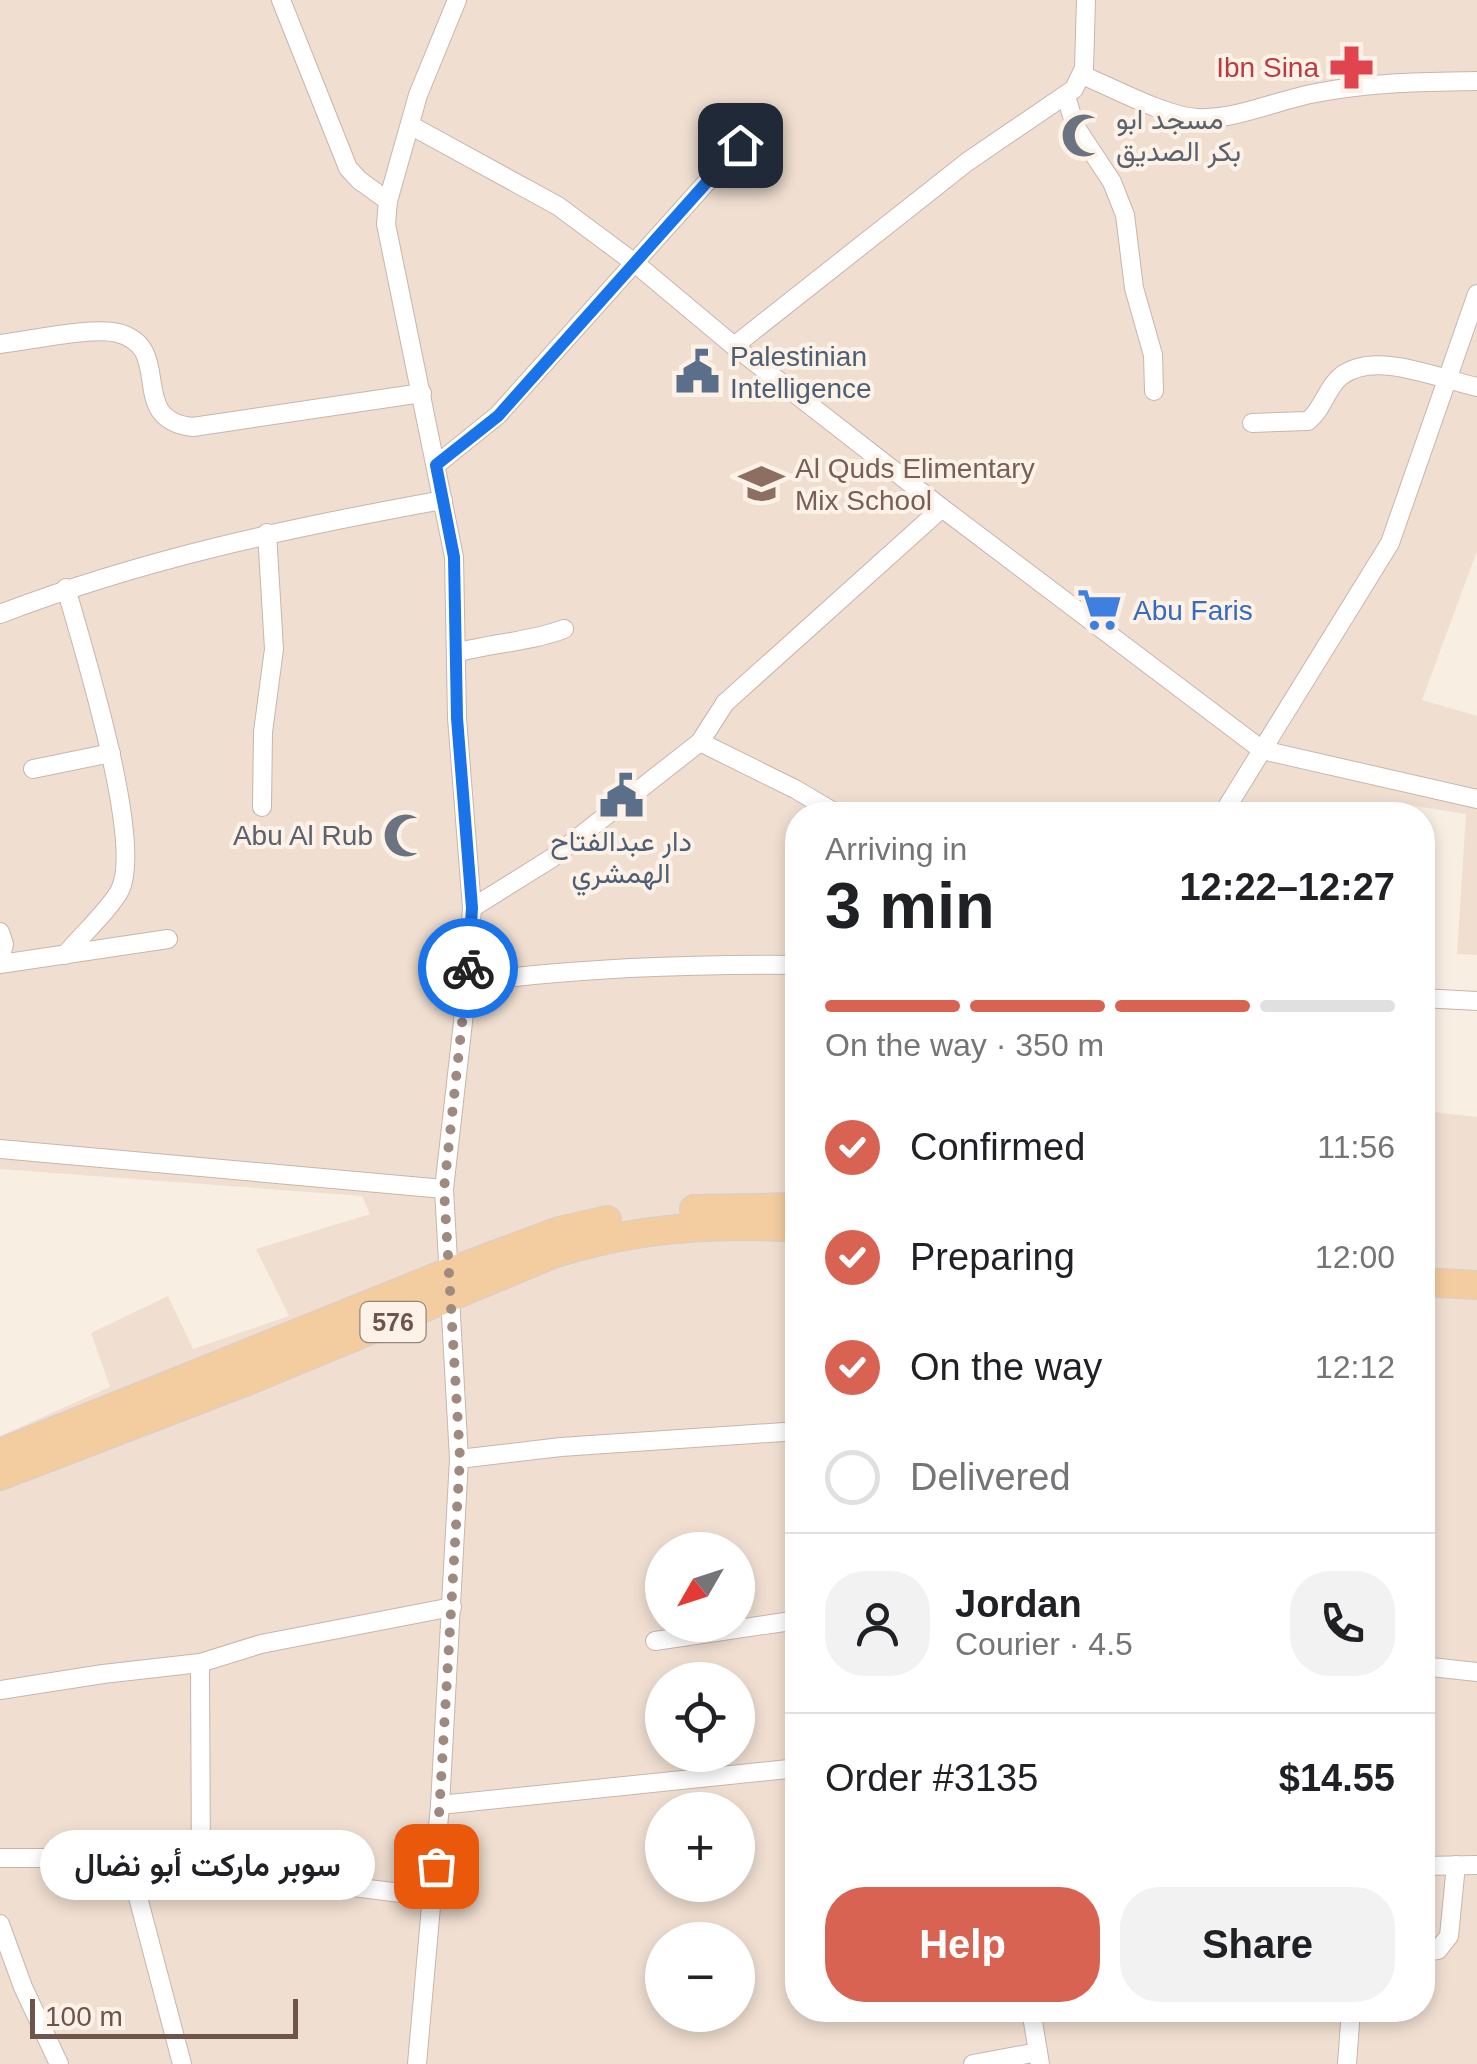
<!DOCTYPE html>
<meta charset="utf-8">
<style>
:root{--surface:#fff;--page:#f2f2f2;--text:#202124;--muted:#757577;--line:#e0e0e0;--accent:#d96352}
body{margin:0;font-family:Arial,Vazirmatn,sans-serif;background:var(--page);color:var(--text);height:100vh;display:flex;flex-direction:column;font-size:38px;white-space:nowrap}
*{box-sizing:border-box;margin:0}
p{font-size:32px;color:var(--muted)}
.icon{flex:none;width:55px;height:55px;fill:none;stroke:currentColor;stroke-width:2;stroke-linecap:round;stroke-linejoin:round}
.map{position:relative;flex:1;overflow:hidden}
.details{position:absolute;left:785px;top:802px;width:650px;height:1220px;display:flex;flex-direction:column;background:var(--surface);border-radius:40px;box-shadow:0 5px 15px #0003}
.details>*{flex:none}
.needle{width:65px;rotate:231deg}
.tools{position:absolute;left:645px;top:1532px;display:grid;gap:20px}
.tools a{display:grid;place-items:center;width:110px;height:110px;border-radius:50%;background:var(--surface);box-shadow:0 5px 15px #0003;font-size:50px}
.scale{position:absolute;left:30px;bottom:25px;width:268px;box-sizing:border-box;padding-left:10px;border:5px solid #6e544b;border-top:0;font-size:28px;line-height:35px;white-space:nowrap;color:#6e544b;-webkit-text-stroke:8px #fdf2e7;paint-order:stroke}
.pin{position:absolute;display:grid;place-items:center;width:85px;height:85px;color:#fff;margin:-42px;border-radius:20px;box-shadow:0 5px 15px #0006}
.courier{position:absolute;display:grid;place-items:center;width:100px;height:100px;margin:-50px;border:8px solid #1a73e8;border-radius:50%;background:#fff;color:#222;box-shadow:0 2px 12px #0007}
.bubble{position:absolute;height:70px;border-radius:35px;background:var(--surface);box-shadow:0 5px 15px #0003;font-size:32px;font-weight:600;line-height:70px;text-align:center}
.summary em{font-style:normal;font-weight:600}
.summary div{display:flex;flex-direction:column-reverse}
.summary{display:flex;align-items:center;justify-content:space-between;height:170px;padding:0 40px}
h1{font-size:65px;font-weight:600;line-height:75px}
.bar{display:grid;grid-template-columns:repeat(4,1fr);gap:15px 10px;align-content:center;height:120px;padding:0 40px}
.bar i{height:12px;border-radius:8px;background:var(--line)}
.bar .active{background:var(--accent)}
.bar p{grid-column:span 4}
.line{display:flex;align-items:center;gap:25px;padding:0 40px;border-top:2px solid var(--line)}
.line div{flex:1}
.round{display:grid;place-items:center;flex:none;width:105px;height:105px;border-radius:40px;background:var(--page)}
ol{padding:0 40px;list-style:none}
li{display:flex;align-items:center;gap:30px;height:110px}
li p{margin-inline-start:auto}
li .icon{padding:10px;border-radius:50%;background:var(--accent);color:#fff;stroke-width:4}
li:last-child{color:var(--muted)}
li i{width:55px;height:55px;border:5px solid var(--line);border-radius:50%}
.primary-button{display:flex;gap:20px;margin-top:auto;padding:20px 40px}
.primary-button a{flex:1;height:115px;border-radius:40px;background:var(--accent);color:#fff;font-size:40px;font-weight:600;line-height:115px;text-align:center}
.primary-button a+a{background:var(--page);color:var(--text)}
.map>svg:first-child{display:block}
</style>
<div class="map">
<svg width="1477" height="2064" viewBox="0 0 1477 2064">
<rect width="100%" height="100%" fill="#f9eee2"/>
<!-- residential -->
<path fill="#f0dfd1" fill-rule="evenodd" d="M0,0h1477v551l-55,149 55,16v239l-20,-1 9,-140 -70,-11 -3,12h-595v1195h624l1,-899 54,6v947h-1477v-628l110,-49 -19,-54 77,-37 25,53 96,-33 -33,-67 114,-35 -8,-18 -362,-27zM662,1550h76v75h-76zM662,1680h76v75h-76zM662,1810h76v75h-76zM662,1940h76v75h-76z"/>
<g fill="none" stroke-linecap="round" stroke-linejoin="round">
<defs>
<g id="street">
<polyline points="281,0 348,168 359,180 388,201"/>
<path d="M1082,75c29,12 85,42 115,43 40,2 80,-18 119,-25 54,-11 107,-11 161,-12"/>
<polyline points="1066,96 1075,126 1112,182 1125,215 1134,288 1153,355 1154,391"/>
<polyline points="410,125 558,206 636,264 734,346 942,508 1262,750 1477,799"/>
<path d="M0,344c28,-3 93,-18 118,-11 58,15 7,87 75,94l229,-34"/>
<polyline points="734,346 967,162 1074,89 1084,68 1086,0"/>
<path d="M1252,423l56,-2c15,-12 18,-32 32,-44 34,-28 99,2 137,10"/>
<polyline points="436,465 498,415 740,145"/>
<path d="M0,614c143,-55 293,-87 443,-114"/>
<path d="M456,653c35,-10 74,-11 108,-24"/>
<polyline points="700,742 795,789 839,815"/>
<polyline points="33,769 111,753"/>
<polyline points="262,807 263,732 274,649 267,533"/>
<polyline points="1222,815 1390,543 1477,294"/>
<polyline points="472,908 552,858 700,742 725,703 942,508"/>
<polyline points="0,932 4,944 0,961"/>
<path d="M65,955c14,-17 46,-47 55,-65 24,-48 -38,-245 -54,-302"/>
<polyline points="0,964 168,939"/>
<path d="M466,983c110,-15 221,-19 332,-18"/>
<polyline points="1422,998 1477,1001"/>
<polyline points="0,1149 444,1189"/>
<polyline points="459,1459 561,1447 798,1431"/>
<polyline points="655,1641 798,1620"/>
<polyline points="200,1663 201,1872"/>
<polyline points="1422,1666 1477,1672"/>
<polyline points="0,1690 103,1674 200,1663 261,1644 452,1607"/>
<polyline points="440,1805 798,1768"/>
<polyline points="0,1858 51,1858 248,1874 433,1897"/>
<polyline points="1422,1866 1477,1865"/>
<polyline points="130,1867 182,2064"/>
<polyline points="0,1924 23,1987 59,2064"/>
<polyline points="1422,1953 1438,1950 1449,1936 1456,1865"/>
<polyline points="1031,2010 1040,2064"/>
<polyline points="417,2064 440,1805 459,1459 444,1189 463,1022 472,908 457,718 454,557 386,224 388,201 418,95 457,0"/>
<polyline points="973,2064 1038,2052"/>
<polyline points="1347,2064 1351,2010"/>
</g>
<g id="primary">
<polyline points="694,1209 798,1207"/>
<polyline points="1422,1282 1477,1285"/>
<polyline points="0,1453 449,1272 559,1231 607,1220"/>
<path d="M0,1476l250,-96 303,-126c80,-26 161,-32 245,-26"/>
</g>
</defs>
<!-- street casing -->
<use href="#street" stroke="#c9b5aa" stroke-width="20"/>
<!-- primary casing -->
<use href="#primary" stroke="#d6cfcd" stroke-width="30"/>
<!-- street -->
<use href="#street" stroke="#fff" stroke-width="18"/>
<!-- primary -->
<use href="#primary" stroke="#f3cca0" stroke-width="28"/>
</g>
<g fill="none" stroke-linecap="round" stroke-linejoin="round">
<!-- done -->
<polyline stroke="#9f8a80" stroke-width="10" stroke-dasharray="0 18" points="436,1866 460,1458 444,1189 468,968"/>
<!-- route -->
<polyline stroke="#1a73e8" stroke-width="12" points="468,968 472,908 457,718 454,557 436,465 498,416 740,145"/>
</g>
<!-- icons -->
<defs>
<symbol id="pharmacy-bare" viewBox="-9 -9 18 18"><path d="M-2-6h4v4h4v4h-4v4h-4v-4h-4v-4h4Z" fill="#e0444e" stroke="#fdf2e7" stroke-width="2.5" paint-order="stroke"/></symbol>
<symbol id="mosque-bare" viewBox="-9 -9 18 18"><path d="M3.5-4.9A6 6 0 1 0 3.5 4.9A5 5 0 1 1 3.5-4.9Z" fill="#6b7280" stroke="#fdf2e7" stroke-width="2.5" paint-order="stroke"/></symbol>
<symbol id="civic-bare" viewBox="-9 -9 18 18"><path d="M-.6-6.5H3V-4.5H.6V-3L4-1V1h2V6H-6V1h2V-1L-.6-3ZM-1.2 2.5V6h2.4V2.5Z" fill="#5c6f8a" stroke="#fdf2e7" stroke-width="2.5" paint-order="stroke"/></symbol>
<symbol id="school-bare" viewBox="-9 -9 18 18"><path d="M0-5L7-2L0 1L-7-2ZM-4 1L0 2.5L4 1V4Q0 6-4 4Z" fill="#8d6e63" stroke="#fdf2e7" stroke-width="2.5" paint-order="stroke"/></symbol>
<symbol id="supermarket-bare" viewBox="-9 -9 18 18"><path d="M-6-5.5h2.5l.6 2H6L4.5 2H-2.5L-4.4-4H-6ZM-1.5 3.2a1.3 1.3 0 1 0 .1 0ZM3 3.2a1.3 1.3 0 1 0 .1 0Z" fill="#3f7fe0" stroke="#fdf2e7" stroke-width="2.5" paint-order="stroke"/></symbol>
</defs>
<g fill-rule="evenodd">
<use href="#pharmacy-bare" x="1320" y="36" width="63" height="63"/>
<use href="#mosque-bare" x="1052" y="104" width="63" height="63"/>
<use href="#civic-bare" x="666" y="340" width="63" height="63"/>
<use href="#school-bare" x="730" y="452" width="63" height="63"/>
<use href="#supermarket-bare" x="1068" y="578" width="63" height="63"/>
<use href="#civic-bare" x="590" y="764" width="63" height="63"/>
<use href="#mosque-bare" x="374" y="804" width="63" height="63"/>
</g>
<g text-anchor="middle" stroke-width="8" stroke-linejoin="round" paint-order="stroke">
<!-- shield labels -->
<rect fill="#fdf2e7" stroke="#99837a" stroke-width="2.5" x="360.5" y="1302" width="65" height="40" rx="8"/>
<g font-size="25" font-weight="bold" fill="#6e544b">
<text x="393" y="1331">576</text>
</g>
<!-- health labels -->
<g font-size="28" fill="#be3a42" stroke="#fdf2e7" text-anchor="end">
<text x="1319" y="77">Ibn Sina</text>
</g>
<!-- worship labels -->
<g font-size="28" fill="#5b616d" stroke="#fdf2e7" text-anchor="start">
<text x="1116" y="129">مسجد ابو<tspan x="1116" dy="32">بكر الصديق</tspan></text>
<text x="373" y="845" text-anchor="end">Abu Al Rub</text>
</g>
<!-- service labels -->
<g font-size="28" fill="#4e5e75" stroke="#fdf2e7" text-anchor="start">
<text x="730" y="366">Palestinian<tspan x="730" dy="32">Intelligence</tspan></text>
<text x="621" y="851" text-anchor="middle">دار عبدالفتاح<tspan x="621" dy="32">الهمشري</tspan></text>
</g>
<!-- education labels -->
<g font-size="28" fill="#785e54" stroke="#fdf2e7" text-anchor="start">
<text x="795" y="478">Al Quds Elimentary<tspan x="795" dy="32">Mix School</tspan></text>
</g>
<!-- shop labels -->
<g font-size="28" fill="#366cbe" stroke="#fdf2e7" text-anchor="start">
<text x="1133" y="620">Abu Faris</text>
</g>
</g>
</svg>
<div class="tools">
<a><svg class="needle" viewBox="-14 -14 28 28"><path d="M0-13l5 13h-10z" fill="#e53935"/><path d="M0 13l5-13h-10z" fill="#757577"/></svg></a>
<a><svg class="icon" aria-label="locate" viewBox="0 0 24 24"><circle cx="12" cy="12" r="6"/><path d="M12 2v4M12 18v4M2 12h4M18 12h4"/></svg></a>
<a>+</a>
<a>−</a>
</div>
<div class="scale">100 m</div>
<div class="pin" style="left:436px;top:1866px;background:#ea580c"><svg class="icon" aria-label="bag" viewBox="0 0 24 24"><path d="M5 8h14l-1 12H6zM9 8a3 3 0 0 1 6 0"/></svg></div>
<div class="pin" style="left:740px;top:145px;background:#1f2937"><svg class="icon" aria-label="home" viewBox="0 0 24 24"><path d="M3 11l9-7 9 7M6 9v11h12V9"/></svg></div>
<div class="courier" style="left:468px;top:968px"><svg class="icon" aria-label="bike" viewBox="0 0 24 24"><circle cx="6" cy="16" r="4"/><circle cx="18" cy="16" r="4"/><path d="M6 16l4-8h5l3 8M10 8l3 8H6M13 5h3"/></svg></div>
<div class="bubble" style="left:40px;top:1830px;width:335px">سوبر ماركت أبو نضال</div>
<section class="details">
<div class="summary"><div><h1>3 min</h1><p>Arriving in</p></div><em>12:22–12:27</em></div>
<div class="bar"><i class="active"></i><i class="active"></i><i class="active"></i><i></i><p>On the way · 350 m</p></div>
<ol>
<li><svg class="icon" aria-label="check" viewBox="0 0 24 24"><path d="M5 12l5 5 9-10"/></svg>Confirmed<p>11:56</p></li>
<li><svg class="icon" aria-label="check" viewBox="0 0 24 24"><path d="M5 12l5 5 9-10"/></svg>Preparing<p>12:00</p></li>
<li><svg class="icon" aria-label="check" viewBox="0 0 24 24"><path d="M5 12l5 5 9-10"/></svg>On the way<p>12:12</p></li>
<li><i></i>Delivered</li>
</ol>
<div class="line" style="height:180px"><a class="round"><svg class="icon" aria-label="person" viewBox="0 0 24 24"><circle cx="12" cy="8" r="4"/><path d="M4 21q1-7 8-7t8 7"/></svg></a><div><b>Jordan</b><p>Courier · 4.5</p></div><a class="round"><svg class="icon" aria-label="phone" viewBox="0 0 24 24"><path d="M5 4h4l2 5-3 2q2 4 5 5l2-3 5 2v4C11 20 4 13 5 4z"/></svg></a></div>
<div class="line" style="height:130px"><div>Order #3135</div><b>$14.55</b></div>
<div class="primary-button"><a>Help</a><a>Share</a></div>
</section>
</div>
